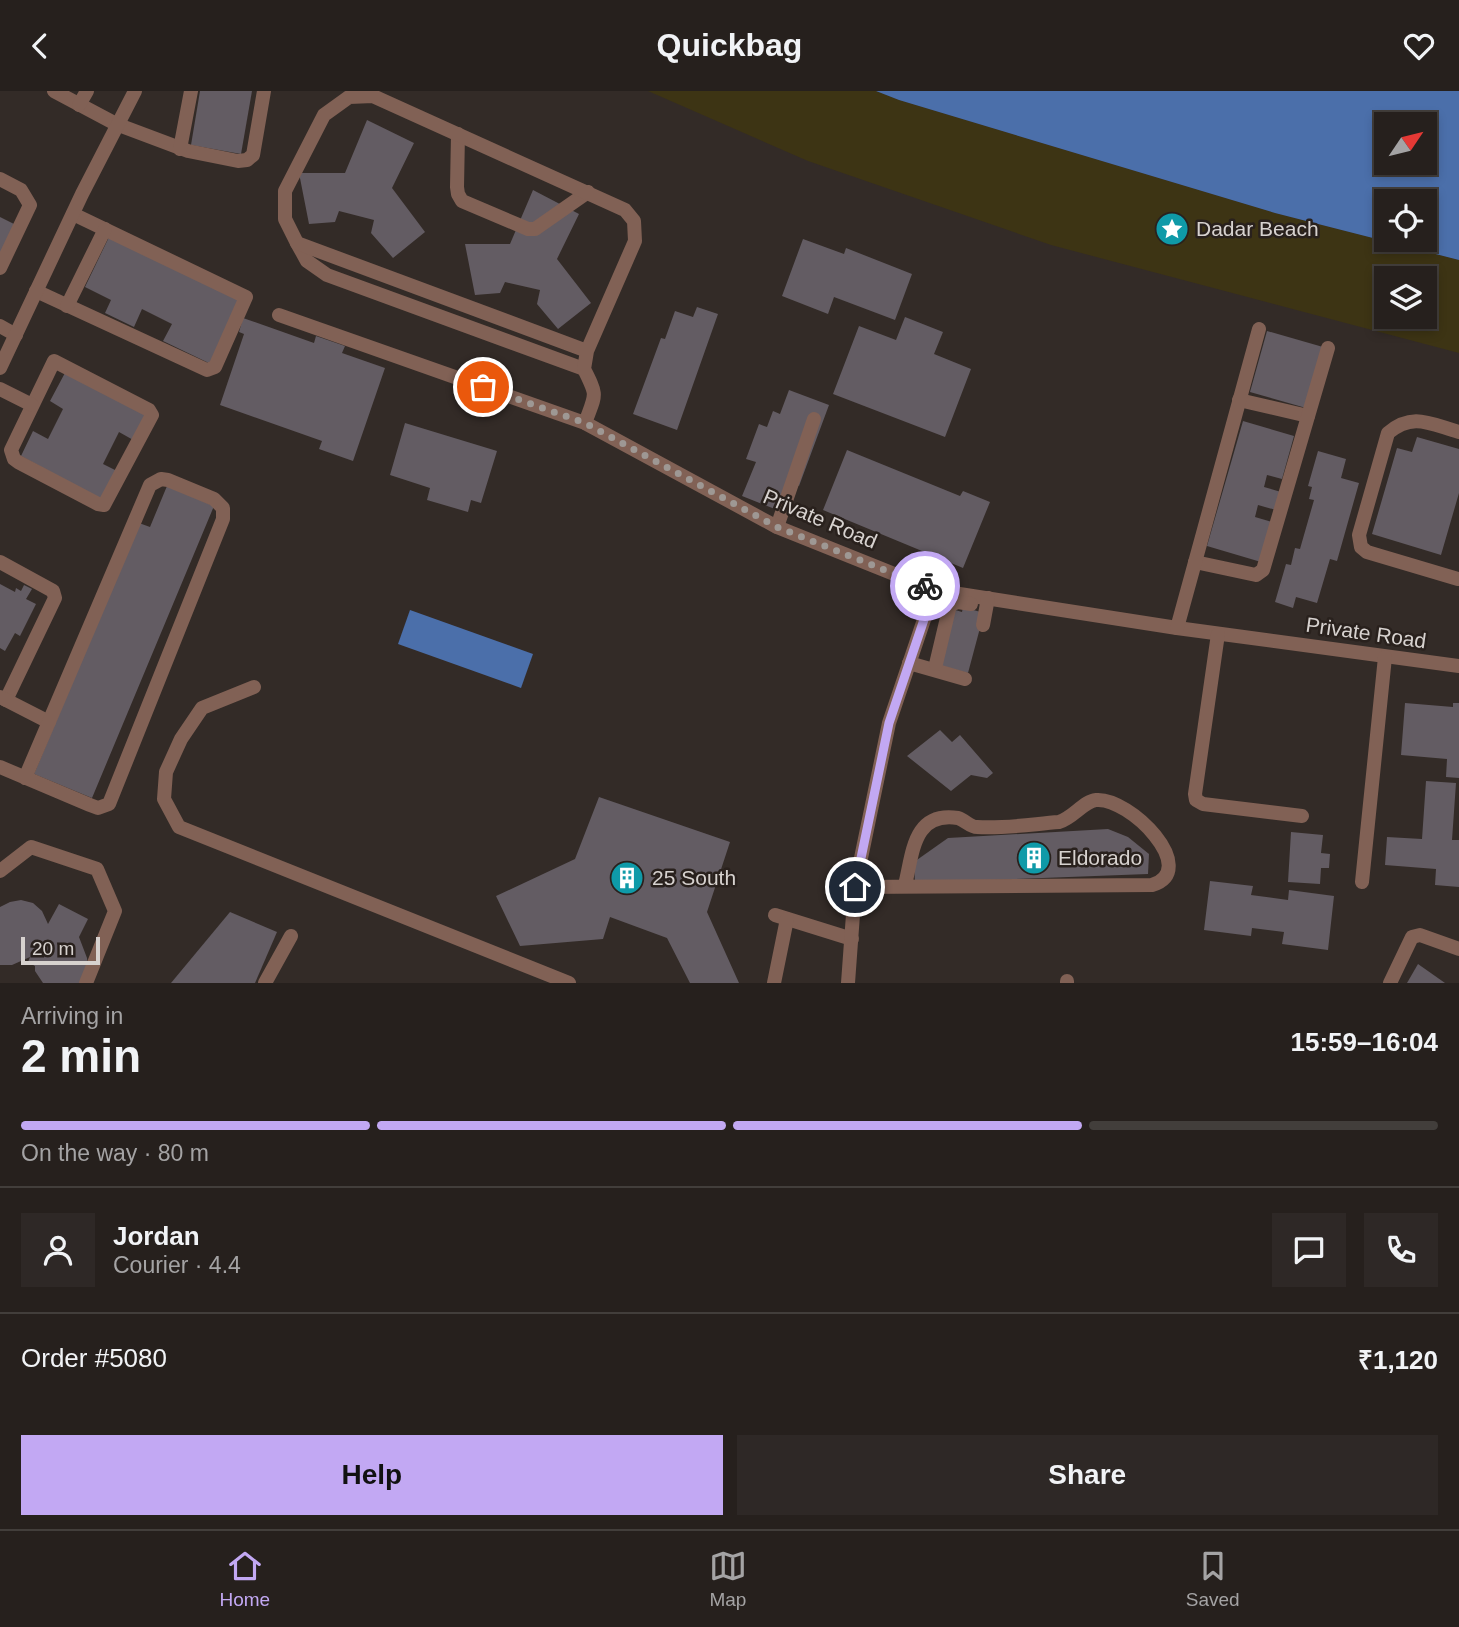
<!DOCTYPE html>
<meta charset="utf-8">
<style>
:root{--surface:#26201d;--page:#2e2826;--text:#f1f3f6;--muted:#a4a3a4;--line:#423e3b;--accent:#c2a8f3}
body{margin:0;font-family:Helvetica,sans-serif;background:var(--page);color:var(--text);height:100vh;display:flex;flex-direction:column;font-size:26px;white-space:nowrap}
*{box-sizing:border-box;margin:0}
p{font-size:23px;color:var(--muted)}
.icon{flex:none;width:38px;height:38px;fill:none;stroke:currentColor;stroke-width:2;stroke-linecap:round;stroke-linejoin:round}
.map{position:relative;height:892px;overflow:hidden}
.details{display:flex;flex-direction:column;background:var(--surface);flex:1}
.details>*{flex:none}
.needle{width:46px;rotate:55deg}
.tools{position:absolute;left:1374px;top:21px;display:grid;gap:14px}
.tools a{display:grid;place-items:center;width:63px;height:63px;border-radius:0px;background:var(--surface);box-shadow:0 4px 10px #0003,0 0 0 2px var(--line);font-size:35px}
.scale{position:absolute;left:21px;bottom:18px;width:79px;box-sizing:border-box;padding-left:7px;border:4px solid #d7d2cf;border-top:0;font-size:19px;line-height:24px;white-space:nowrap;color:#d7d2cf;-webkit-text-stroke:5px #29211d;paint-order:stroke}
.pin{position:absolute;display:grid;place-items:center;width:60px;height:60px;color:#fff;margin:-30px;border:4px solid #fff;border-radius:50%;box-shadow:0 2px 7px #0007}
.courier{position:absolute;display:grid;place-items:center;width:70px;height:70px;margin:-35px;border:5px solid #c2a8f3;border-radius:50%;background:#fff;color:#222;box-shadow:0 2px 9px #0007}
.head em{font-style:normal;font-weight:700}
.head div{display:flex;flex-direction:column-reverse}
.head{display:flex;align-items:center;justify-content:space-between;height:119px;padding:0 21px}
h1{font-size:46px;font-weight:700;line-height:52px}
.bar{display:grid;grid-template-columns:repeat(4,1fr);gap:10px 7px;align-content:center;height:84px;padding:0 21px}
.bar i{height:9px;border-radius:5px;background:var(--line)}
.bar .active{background:var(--accent)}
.bar p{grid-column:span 4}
.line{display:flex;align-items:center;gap:18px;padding:0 21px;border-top:2px solid var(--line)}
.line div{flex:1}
.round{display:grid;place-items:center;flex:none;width:74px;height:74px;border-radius:0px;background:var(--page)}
.primary-button{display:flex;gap:14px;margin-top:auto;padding:14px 21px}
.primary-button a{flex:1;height:80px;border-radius:0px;background:var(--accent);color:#111;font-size:28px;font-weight:700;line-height:80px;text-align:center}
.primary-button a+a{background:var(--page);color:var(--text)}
header{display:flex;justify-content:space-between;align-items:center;height:91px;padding:0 21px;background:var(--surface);font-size:32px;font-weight:700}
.dock{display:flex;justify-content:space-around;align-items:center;height:98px;border-top:2px solid var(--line);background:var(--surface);font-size:19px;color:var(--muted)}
.dock a{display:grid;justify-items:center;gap:4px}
.dock .active{color:var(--accent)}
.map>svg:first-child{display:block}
</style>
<header><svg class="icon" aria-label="back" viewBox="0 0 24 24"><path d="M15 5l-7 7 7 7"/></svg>Quickbag<svg class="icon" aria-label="heart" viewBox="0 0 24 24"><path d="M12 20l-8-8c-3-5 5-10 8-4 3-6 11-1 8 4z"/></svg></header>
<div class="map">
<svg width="1459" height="892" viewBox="0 0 1459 892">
<rect width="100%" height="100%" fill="#332b27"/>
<!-- sand -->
<path fill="#3d3414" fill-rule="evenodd" d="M648,0h228l23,9 376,113 184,47v93l-408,-108 -243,-84zM1386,187h38v39h-38z"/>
<!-- water -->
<g fill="#4b6faa" fill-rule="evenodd">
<path d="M876,0h583v169l-184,-47 -376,-113zM1386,33h38v39h-38zM1386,110h38v39h-38z"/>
<polygon points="410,519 533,563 521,597 398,553"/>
</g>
<!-- building -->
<g fill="#635c63">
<polygon points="200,0 252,0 241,63 191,54"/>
<polygon points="367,29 414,52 392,97 425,141 393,167 371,142 374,129 339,120 335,131 309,133 299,82 345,82"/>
<polygon points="533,99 579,123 557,168 591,212 558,238 537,213 540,199 505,191 500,202 475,204 465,153 510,153"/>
<polygon points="0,126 16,134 0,164"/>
<polygon points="109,146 243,210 213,274 163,250 172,233 142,218 134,236 105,222 111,209 85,196"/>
<polygon points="803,148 844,163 846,157 912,183 895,229 834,206 828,223 782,205"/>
<polygon points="697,216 718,223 677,339 633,323 661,247 665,248 675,220 693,226"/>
<polygon points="905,226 943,241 934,263 971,278 945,346 833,303 859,235 896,249"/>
<polygon points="243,227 314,252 316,245 345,255 342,262 385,277 353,370 319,358 322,350 220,314 244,243 239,241"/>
<polygon points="1267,240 1323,256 1306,317 1250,301"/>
<polygon points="66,280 148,325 135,350 119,341 103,373 119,381 104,410 21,365 33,340 48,348 63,318 50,310"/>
<polygon points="789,299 829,314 799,395 791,391 780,420 742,405 756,371 746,368 759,333 767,336 773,320 780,323"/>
<polygon points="1243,330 1294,345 1282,388 1267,384 1264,396 1281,401 1276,419 1258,414 1255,426 1272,431 1261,471 1207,455"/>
<polygon points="405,332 497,360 481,412 471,409 468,421 427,409 430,397 390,384"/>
<polygon points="1417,346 1459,358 1459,402 1441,464 1372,443 1397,357 1412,361"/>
<polygon points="847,359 960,405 963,400 990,411 963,477 823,419"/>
<polygon points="1318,360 1346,368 1341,387 1359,392 1337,470 1330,468 1317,512 1296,506 1293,517 1275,511 1286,473 1291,474 1295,457 1300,458 1314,409 1309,408 1312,396 1308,395"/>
<polygon points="167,395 214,415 92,707 34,683 139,432 150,436"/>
<polygon points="0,493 15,501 16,497 21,500 24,494 32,498 26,508 36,513 20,545 15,542 5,560 0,557"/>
<polygon points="963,516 984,522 968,582 938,574 952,518 962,521"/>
<polygon points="1405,612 1453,616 1453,612 1459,612 1459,687 1446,686 1447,668 1401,664"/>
<polygon points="940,639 952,651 960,644 993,682 987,687 971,684 951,700 907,665"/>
<polygon points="1426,690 1456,692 1452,749 1459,749 1459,796 1435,794 1436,778 1385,774 1387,746 1422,748"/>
<polygon points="599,706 730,751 707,821 739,892 690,892 667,847 610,826 603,848 520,855 496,805 575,768"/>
<polygon points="1108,738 1128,746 1149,763 1148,783 915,792 914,771 948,747"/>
<polygon points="1291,741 1323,744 1321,762 1330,763 1329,777 1321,777 1320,793 1288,791"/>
<polygon points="1210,790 1253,795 1251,804 1288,809 1289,799 1334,805 1328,859 1282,853 1284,841 1252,837 1251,845 1204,839"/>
<polygon points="21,809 33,812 42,820 48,833 59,813 88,828 79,846 87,867 88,878 80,892 43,892 35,880 35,875 28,871 30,866 12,874 0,874 0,816 10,811"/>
<polygon points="230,821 277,841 255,892 171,892"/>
<polygon points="1418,873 1445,892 1407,892"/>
</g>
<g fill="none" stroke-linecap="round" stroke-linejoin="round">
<!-- lane -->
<g stroke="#816155" stroke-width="14">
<polyline points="777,436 814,328"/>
<path d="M1458,488l-91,-27 -6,-5 -2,-12 29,-102c25,-21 42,-9 71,-1"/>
<polyline points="0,780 31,756 97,778 115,820 86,892"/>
</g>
<!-- street -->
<g stroke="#816155" stroke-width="14">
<polyline points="54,0 116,33 188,60 238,70 247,69 253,64 264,0"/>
<polyline points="79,14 87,0"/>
<polyline points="458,43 457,96 458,103 462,110 528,138 535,138 588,101"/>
<polyline points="180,58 191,0"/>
<polyline points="0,88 21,99 30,114 0,177"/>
<polyline points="297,152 307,170 327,184 584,278"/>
<polyline points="36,200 207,279 215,276 246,206 73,123"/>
<polyline points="67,215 105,138"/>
<polyline points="279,224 585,332 777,436 934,499 1177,537 1459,575"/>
<polyline points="0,235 16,244"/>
<polygon points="54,270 149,319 152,324 104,414 98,413 18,371 14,368 11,359"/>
<polyline points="0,277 82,103 135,0"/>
<polyline points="0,298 32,314"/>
<polyline points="1239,309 1308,325"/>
<path d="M585,332c11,-30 13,-26 -1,-54l3,-18 48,-110 -1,-20 -9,-11 -252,-114 -24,1 -25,18 -39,76v28l12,24 290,108"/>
<polyline points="0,471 53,500 55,507 6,609"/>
<polyline points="1195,471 1256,484 1263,479 1328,257"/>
<polyline points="983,534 988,507"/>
<polyline points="1177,537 1259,238"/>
<polyline points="1218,543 1195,703 1196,709 1203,713 1302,725"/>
<polyline points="909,572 965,588"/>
<polyline points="936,573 950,514 958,511 971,513"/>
<polyline points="254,596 202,617 181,648 166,681 164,708 179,736 569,892"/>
<polyline points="0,606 49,631"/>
<polyline points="0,676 90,714 98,717 109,713 223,428 223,417 214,408 168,389 161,388 150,394 25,687"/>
<polyline points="1362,791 1385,566"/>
<path d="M855,796l297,-2c49,-15 -22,-88 -56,-85 -12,1 -23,18 -37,22 -26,2 -55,7 -82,5 -7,0 -12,-7 -19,-9 -45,-7 -45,35 -53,67"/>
<polyline points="775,824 852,848"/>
<polyline points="265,892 291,845"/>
<polyline points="774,892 787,828"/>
<polyline points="848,892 855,796 889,632 934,499"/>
<polyline points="1067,892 1067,890"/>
<polyline points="1390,892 1412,846 1420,844 1459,858"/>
</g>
</g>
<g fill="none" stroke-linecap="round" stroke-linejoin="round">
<!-- done -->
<polyline stroke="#9e9894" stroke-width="7" stroke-dasharray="0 12.6" points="483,296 585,332 777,436 925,495"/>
<!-- route -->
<polyline stroke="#c2a8f3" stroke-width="9" points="855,796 889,632 934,499 925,495"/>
</g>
<!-- icons -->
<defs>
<symbol id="sight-disc" viewBox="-11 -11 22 22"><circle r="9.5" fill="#0f9aa8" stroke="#29211d"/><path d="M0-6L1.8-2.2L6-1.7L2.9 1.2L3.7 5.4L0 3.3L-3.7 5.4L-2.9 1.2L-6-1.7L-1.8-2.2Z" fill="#fff"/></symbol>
<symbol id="building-disc" viewBox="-11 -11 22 22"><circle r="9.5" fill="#0f9aa8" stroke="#29211d"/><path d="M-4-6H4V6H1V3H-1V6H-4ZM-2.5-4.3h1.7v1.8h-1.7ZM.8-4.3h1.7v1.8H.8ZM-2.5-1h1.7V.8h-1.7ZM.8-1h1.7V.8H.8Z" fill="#fff"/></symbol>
</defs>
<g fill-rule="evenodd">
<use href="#sight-disc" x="1153" y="119" width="38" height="38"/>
<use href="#building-disc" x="1015" y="748" width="38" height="38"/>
<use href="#building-disc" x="608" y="768" width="38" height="38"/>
</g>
<g text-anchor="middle" stroke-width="5" stroke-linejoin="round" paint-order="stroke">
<!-- poi labels -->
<g font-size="21" fill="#d7d2cf" stroke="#29211d" text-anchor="start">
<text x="1196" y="145">Dadar Beach</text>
<text x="1058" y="774">Eldorado</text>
<text x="652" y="794">25 South</text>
</g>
<!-- street labels -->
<g font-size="21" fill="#d7d2cf" stroke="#29211d">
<text transform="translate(820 428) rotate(23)" y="7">Private Road</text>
<text transform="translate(1366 542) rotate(8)" y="7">Private Road</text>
</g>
</g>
</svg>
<div class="tools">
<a><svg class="needle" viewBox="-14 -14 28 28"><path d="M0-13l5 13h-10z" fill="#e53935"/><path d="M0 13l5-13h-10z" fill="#a4a3a4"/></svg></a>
<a><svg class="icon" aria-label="locate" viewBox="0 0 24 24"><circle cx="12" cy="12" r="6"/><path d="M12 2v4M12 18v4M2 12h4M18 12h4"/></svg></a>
<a><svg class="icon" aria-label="layers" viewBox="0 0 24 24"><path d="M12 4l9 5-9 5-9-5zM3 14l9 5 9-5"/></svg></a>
</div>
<div class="scale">20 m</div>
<div class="pin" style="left:483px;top:296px;background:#ea580c"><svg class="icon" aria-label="bag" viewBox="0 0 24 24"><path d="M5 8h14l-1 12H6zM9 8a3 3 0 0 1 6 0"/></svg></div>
<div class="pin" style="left:855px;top:796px;background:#1f2937"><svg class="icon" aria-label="home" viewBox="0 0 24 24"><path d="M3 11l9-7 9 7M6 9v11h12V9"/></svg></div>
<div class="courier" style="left:925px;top:495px"><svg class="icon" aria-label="bike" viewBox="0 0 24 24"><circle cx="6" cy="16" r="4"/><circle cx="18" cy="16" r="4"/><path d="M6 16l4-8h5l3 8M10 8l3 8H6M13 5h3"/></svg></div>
</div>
<section class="details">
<div class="head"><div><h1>2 min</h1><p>Arriving in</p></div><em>15:59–16:04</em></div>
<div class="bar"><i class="active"></i><i class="active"></i><i class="active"></i><i></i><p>On the way · 80 m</p></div>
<div class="line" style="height:126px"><a class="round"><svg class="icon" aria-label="person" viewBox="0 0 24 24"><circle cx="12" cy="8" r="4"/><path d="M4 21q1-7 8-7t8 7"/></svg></a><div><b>Jordan</b><p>Courier · 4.4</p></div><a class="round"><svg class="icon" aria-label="chat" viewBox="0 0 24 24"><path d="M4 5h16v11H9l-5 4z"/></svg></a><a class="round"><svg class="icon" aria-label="phone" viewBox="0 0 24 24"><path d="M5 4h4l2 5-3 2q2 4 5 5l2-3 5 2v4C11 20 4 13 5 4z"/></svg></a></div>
<div class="line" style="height:91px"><div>Order #5080</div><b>₹1,120</b></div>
<div class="primary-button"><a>Help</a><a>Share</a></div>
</section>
<nav class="dock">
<a class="active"><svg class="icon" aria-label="home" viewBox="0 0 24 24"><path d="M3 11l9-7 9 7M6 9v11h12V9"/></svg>Home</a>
<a><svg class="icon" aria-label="map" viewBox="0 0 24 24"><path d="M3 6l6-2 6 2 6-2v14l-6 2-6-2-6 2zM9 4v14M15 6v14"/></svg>Map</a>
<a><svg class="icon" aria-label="saved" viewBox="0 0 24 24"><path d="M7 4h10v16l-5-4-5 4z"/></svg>Saved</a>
</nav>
